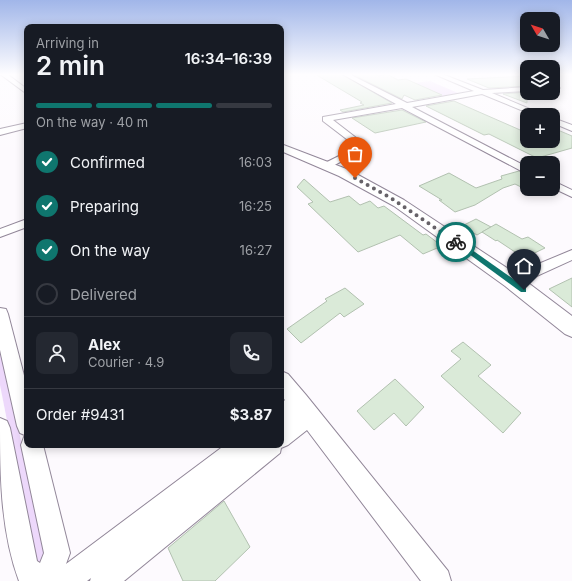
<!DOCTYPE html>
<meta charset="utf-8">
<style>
:root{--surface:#171b24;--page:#242831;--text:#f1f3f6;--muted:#9ea1a6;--line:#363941;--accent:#0f766e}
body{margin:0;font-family:Inter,sans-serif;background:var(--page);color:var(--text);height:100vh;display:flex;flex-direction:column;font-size:15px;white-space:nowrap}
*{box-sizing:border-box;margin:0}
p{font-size:13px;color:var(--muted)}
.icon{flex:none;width:22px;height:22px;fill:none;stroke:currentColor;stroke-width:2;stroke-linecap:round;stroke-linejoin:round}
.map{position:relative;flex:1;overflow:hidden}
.panel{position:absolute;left:24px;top:24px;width:260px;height:424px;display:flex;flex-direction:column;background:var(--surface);border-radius:8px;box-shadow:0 2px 10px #0003}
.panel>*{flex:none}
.needle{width:26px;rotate:309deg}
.buttons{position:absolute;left:520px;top:12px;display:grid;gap:8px}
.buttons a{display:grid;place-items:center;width:40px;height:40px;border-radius:8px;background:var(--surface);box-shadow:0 2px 10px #0003;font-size:20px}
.pin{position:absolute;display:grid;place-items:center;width:34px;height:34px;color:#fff;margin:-41px -17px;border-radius:50% 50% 50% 0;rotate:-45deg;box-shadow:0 0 4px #0007}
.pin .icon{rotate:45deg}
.courier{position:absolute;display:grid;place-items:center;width:40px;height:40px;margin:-20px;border:3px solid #0f766e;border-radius:50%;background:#fff;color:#222;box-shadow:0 1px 5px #0007}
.overview em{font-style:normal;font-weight:600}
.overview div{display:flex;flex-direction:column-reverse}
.overview{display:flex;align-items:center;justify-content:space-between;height:68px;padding:0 12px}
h1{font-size:26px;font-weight:600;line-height:30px}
.bar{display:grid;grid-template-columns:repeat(4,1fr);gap:6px 4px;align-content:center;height:48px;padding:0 12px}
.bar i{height:5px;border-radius:3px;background:var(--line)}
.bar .active{background:var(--accent)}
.bar p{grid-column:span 4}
.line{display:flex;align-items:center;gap:10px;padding:0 12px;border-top:1px solid var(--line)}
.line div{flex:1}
.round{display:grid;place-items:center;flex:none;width:42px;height:42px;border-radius:8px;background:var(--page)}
ol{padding:0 12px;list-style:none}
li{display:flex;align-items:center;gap:12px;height:44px}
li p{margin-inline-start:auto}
li .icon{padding:4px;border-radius:50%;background:var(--accent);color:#fff;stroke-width:4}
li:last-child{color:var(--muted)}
li i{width:22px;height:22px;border:2px solid var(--line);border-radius:50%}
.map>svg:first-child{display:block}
</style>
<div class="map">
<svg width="572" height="581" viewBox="0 0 572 581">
<rect width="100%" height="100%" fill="#fdfafe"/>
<!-- green -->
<g fill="#edd8fb">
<polygon points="430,81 458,93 442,96 415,83"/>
<polygon points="0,344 46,555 43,561 39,564 35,562 0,385"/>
</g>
<!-- building -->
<g fill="#daead8" stroke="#b2c1b0">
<polygon points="315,74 341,74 392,103 343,112 340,110 364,105 360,103 362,102"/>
<polygon points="352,74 375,74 379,76 387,74 398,80 406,79 442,95 415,100 404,95 402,99"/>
<polygon points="527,76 527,86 489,88 467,79"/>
<polygon points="527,92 527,103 503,94"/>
<polygon points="454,101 527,133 527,141 544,141 553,145 553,128 572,136 572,148 537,158 489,134 484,135 426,106"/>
<polygon points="402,110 426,122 375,133 352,118"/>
<polygon points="519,171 527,175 527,190 515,184 503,188 475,205 455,212 439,200 442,200 419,186 449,173 476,188 502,179 501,176"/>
<polygon points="304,179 330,202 349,196 360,205 370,201 378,208 384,206 423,235 426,234 442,246 423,254 400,235 358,252 308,204 313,202 297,187"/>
<polygon points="476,219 491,227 477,235 462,226"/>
<polygon points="496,224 522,239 528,237 545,248 524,258 497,240 496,241 482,232"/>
<polygon points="572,278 572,307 549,289"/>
<polygon points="345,288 364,304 344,317 340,313 301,343 287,329 327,301 325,299"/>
<polygon points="463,342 491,365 478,376 521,413 503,433 441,376 461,359 451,351"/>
<polygon points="395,379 424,407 406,426 394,413 374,430 357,411"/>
<polygon points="224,501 250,547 215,581 183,581 168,548"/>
</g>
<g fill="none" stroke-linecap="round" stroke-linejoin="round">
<defs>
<g id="minor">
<polygon points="0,74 7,74 27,89 27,94"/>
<polygon points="342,74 349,74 407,103 474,91 434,74 442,74 483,90 527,87 527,91 492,93 544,115 533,115 482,94 412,107 527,167 527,174 402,108 333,120 368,147 329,168 323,168 321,166 323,164 357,147 323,121 323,117 396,104"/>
<polygon points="553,86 559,87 560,88 553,90"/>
<polygon points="553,118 572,125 572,131 553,123"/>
<polygon points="27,123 27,128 0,135 0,129"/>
<polygon points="553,181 572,190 572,197 553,188"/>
<polygon points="27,219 27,227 0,237 0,229"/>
<polygon points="572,250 572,260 517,285 512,286 507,285 505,281 507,277"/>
<polygon points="0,308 6,309 8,314 27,387 27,436 20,433 17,426 0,350"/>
<path d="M281,371l7,3 18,21 142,176 3,10h-30l-114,-151 -19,15 -7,3 -1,5 -156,128h-34l1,-3 -4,3h-68c-19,-51 -19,-109 -19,-163l7,3 3,7 27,133 3,2 4,-10 -23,-108 3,-8 3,-1v9h16l27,108 -4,11 159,-119h29l-1,1 2,-1h26v-41l4,-4 -4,-5z"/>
</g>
<polygon id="major" points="281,144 349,170 404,200 519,276 572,316 572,337 565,334 505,286 394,206 339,176 281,151"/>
</defs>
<!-- minor casing -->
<use href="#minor" stroke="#928799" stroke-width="2"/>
<!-- major casing -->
<use href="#major" stroke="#928799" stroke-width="2"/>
<!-- minor -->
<use href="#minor" fill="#fff" fill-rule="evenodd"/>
<!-- major -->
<use href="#major" fill="#fff" fill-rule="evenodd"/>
</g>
<!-- sky -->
<linearGradient id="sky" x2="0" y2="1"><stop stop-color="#a1b6e9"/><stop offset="0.48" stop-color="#fefdff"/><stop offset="1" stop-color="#fefdff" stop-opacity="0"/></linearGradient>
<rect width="572" height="155" fill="url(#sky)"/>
<!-- route -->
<polygon fill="#0f766e" points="454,240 458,240 526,288 526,292 521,292 454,243"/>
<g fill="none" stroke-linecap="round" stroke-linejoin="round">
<!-- done -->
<polyline stroke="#666268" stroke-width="4" stroke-dasharray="0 7.2" points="355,178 391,198 456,242"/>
</g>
</svg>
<div class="buttons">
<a><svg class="needle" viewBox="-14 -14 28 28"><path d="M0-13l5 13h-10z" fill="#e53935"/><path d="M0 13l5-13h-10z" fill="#9ea1a6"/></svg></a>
<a><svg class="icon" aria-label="layers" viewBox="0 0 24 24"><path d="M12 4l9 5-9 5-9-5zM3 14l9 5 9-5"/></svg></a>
<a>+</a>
<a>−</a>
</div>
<div class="pin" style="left:355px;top:178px;background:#ea580c"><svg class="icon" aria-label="bag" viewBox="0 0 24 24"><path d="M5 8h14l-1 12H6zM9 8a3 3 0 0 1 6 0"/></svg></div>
<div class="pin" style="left:524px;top:290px;background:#1f2937"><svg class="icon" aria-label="home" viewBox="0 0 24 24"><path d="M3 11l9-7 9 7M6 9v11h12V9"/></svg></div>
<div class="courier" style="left:456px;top:242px"><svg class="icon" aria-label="bike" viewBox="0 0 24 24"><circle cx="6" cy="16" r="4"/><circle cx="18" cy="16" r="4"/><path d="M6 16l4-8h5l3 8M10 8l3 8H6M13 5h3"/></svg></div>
<section class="panel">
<div class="overview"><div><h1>2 min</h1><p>Arriving in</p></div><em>16:34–16:39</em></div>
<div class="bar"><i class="active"></i><i class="active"></i><i class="active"></i><i></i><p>On the way · 40 m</p></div>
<ol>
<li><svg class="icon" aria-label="check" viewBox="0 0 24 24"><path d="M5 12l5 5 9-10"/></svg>Confirmed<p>16:03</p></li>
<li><svg class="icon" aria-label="check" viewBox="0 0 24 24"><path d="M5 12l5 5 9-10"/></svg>Preparing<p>16:25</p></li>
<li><svg class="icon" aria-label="check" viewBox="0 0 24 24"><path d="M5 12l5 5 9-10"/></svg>On the way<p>16:27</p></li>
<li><i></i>Delivered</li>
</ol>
<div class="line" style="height:72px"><a class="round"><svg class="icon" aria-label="person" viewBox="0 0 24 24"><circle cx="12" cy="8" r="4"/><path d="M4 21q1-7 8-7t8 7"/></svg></a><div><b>Alex</b><p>Courier · 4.9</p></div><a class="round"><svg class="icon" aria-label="phone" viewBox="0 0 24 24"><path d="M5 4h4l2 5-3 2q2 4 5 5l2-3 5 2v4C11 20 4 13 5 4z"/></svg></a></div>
<div class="line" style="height:52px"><div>Order #9431</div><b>$3.87</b></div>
</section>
</div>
